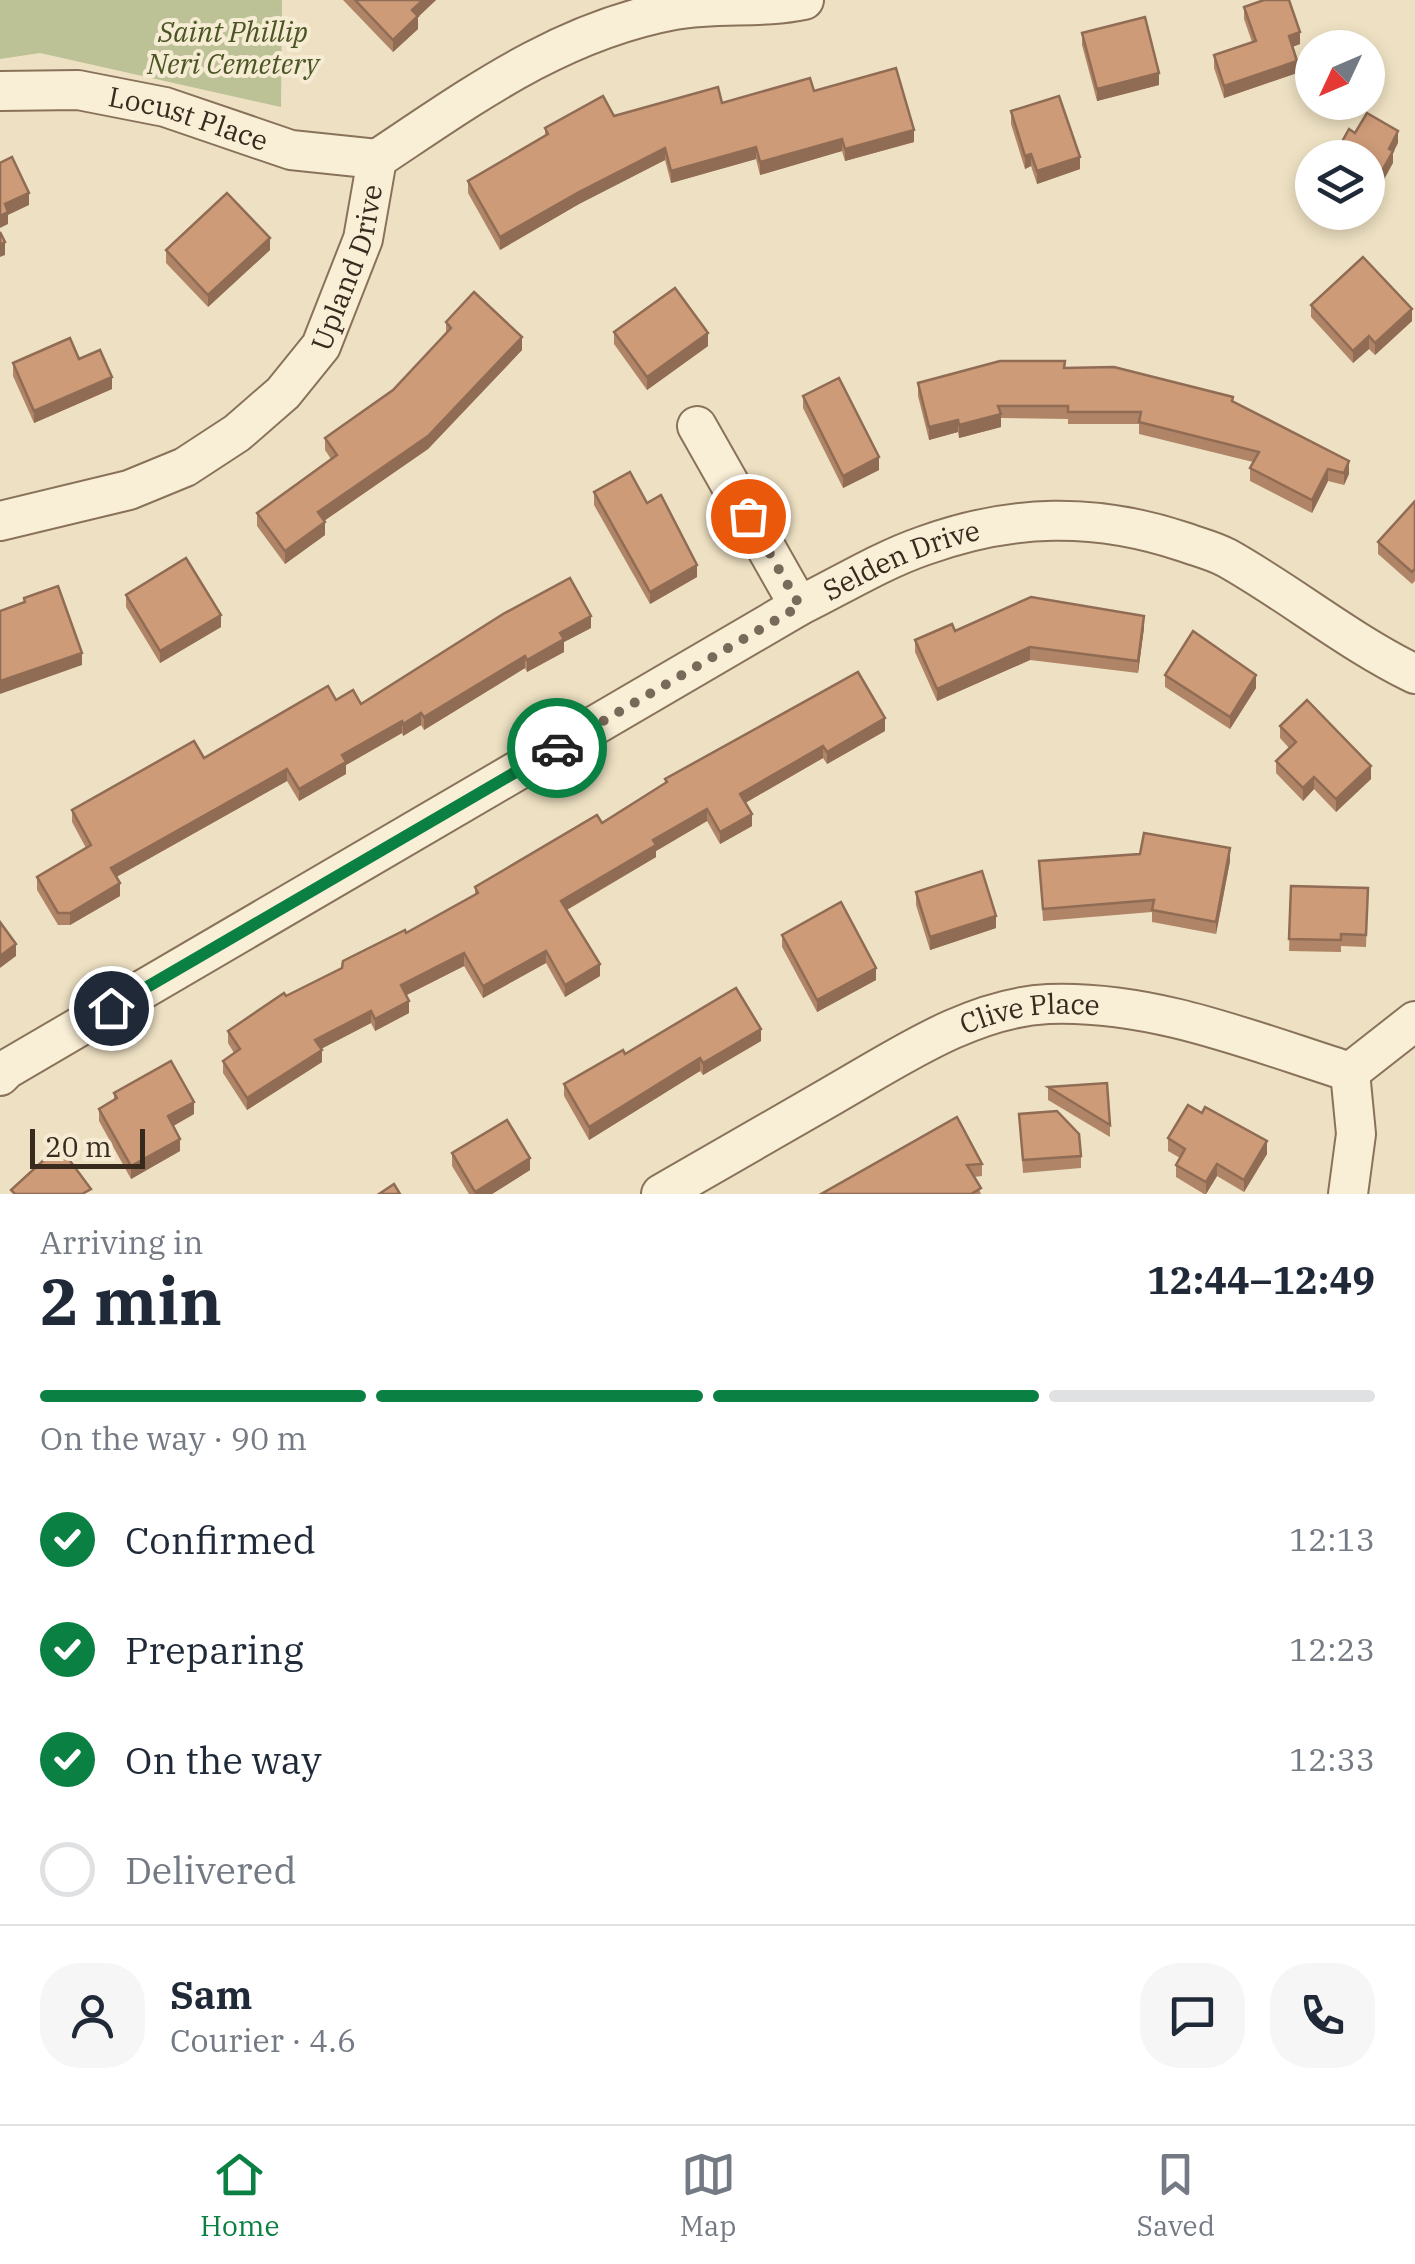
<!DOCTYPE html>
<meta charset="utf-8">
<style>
:root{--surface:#fff;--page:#f6f6f7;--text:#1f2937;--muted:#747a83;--line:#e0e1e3;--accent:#0b8043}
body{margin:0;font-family:"IBM Plex Serif",serif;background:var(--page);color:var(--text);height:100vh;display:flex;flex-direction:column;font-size:38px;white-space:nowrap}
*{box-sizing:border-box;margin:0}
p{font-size:32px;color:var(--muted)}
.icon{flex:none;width:55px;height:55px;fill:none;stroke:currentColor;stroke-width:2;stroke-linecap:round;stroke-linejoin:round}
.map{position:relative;height:1194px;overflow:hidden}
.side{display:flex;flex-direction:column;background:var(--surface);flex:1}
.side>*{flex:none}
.needle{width:65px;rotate:226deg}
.fabs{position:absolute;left:1295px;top:30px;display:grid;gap:20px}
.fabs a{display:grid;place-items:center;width:90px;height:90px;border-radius:50%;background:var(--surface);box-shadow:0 5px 15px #0003;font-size:50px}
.scale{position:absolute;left:30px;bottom:25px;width:115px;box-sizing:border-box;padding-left:10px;border:5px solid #392a1e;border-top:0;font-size:28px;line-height:35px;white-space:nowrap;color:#392a1e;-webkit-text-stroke:8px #f6ebd3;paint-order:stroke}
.pin{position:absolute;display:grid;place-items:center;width:85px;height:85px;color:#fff;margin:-42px;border:5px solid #fff;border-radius:50%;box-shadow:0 2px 10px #0007}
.courier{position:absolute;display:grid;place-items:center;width:100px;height:100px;margin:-50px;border:8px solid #0b8043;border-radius:50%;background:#fff;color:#222;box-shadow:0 2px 12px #0007}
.summary em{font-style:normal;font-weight:800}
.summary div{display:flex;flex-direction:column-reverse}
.summary{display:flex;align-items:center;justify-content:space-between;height:170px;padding:0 40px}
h1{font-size:65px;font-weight:800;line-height:75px}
.bar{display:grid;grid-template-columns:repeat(4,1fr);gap:15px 10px;align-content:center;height:120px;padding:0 40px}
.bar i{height:12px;border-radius:8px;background:var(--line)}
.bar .selected{background:var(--accent)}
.bar p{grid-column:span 4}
.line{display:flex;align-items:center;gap:25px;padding:0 40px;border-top:2px solid var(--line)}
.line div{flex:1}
.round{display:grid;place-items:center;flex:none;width:105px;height:105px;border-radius:40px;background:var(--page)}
ol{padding:0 40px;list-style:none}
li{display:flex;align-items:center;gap:30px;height:110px}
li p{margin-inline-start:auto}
li .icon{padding:10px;border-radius:50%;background:var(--accent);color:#fff;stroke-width:4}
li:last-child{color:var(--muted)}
li i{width:55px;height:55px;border:5px solid var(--line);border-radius:50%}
.dock{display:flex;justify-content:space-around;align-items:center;height:140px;border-top:2px solid var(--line);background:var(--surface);font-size:28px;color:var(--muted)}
.dock a{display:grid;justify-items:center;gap:5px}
.dock .selected{color:var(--accent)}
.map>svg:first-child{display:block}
</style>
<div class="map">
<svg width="1415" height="1194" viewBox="0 0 1415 1194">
<rect width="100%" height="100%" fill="#eee1c3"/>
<!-- cemetery -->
<polygon fill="#bdc196" points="0,0 282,0 281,107 40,53 0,59"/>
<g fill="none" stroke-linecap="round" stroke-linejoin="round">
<defs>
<g id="minor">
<path id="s1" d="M0,91l78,-1 87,17 126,43 86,9"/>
<polyline points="697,426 799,606"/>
<path id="s2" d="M0,521l129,-31 56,-23 52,-34 46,-40 38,-47 42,-107 14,-80c95,-63 183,-128 297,-149 43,-8 88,-1 130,-10"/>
<polyline points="1350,1072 1415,1021"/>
<path id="s3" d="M0,1076l7,-7 792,-463c41,-20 81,-45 124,-60 88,-32 172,-34 261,-4 14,5 30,9 43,16 64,36 122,84 188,116"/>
<path id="s4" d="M661,1194c58,-33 115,-66 172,-99 65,-37 137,-87 215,-91 105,-4 204,37 302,68"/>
<polyline points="1348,1194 1356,1134 1350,1072"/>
</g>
</defs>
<!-- minor casing -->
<use href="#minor" stroke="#89725a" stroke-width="42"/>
<!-- minor -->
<use href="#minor" stroke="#f9eed6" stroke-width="38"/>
</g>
<!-- wall -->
<g fill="#b08567">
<polygon points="343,0 436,0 418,17 418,29 393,52"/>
<polygon points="1244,7 1300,44 1292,47 1297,73 1224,98 1214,68 1214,55 1252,42 1244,19"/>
<polygon points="1082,33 1159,85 1097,101 1082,45"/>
<polygon points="814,91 914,142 845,161 842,151 760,175 756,159 671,183 665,160 579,204 500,250 468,193 468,181 545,136 545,128 614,116"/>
<polygon points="1011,111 1080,169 1037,184 1031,166 1025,169 1011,124"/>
<polygon points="1342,212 1365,212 1360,222"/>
<polygon points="166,250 270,250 208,307 166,263"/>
<polygon points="1311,305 1412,321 1375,355 1369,349 1353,363 1311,317"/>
<polygon points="446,322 522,350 428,449 324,521 325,535 285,564 257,526 257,513 331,459 325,450 325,438 393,390 446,334"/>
<polygon points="614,332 708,346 647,390 614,344"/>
<polygon points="79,359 112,389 34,423 13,376 13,363"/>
<polygon points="1064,368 1233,402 1349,474 1344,485 1328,481 1312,513 1250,481 1250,468 1253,462 1139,434 1139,424 1068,424 1068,419 1001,418 1001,427 959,438 958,432 929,440 918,396 918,383"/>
<polygon points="803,396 879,470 843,488 803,408"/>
<polygon points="594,492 697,577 650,604 594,505"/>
<polygon points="1415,501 1415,581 1412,584 1378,554 1378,542"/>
<polygon points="126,595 221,627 160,663 126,607"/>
<polygon points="591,628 564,642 564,652 527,672 525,668 424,730 421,725 403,736 402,733 346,765 346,774 299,801 287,781 116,877 120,896 70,925 58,925 37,890 37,877 86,848 72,822 72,810 204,758 336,700 361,704"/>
<polygon points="1144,628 1138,673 1030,660 937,701 915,652 915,640 955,631"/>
<polygon points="1165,675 1256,688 1230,729 1165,687"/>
<polygon points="1280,726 1371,779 1336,812 1314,789 1303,801 1276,773 1276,761 1289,748 1280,738"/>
<polygon points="885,731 827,764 823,758 745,803 752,826 720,844 707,821 656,851 656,857 567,910 600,976 565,997 546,963 483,998 464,966 406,995 409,1013 375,1031 371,1023 321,1049 322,1062 247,1110 223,1073 223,1061 234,1053 228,1043 228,1031 286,996 342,968 475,895 475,887 602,823 665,784 665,779"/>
<polygon points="1039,861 1230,861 1216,934 1152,922 1152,912 1043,921"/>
<polygon points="1291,886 1368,888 1366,947 1341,946 1341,952 1289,951"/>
<polygon points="916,892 996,928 930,950 916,905"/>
<polygon points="782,935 876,980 817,1012 782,947"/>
<polygon points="761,1041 703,1075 700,1071 589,1140 564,1096 564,1084 625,1054"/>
<polygon points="1048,1087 1110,1125 1110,1137 1048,1100"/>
<polygon points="114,1093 194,1114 173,1126 180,1151 131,1179 99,1121 99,1109 114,1100"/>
<polygon points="1019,1114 1081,1156 1081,1168 1023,1173"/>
<polygon points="957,1117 982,1164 982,1176 974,1177 981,1194 821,1194"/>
<polygon points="1168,1138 1267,1154 1244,1192 1217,1176 1206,1194 1204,1194 1176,1177 1176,1165 1180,1158 1168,1151"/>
<polygon points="452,1153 530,1170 492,1194 469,1194 452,1166"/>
</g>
<!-- shaded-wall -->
<g fill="#906c54">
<polygon points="423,0 436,0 418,17 418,29 393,52 393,40 412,10"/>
<polygon points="1300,32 1300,44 1289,48 1289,36"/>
<polygon points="1297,61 1297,73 1224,98 1224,86"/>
<polygon points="1159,73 1159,85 1097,101 1097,89"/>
<polygon points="914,130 914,142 845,161 845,149"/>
<polygon points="1398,131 1398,143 1393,153 1393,163 1368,209 1368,196"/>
<polygon points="842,139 842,151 760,175 760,162"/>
<polygon points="756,147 756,159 671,183 671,171"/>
<polygon points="665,148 665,160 579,204 500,250 500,237 579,192"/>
<polygon points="1031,154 1031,166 1025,169 1025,156"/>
<polygon points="1080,157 1080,169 1037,184 1037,171"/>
<polygon points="29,193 29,205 8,215 8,224 0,228 0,216 5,204"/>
<polygon points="270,238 270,250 208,307 208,295"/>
<polygon points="5,242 5,255 0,257 0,245"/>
<polygon points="1412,309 1412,321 1375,355 1375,343"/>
<polygon points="708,333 708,346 647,390 647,377"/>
<polygon points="1369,336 1369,349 1353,363 1353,351"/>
<polygon points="522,337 522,350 428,449 318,525 318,512"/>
<polygon points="112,377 112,389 34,423 34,411"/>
<polygon points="1001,414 1001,427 959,438 959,425"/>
<polygon points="958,420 958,432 929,440 929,427"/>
<polygon points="879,457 879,470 843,488 843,476"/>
<polygon points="1349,461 1349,474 1344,485 1344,473"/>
<polygon points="1328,469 1328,481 1312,513 1312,500"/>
<polygon points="325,522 325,535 285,564 285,551"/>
<polygon points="697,565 697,577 650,604 650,592"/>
<polygon points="221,615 221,627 160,663 160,651"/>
<polygon points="591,616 591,628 564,642 564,652 527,672 527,660 560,633"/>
<polygon points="1144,616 1144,628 1138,673 1138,661"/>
<polygon points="1030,647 1030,660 937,701 937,689"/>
<polygon points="82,653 82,665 0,694 0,681"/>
<polygon points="525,656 525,668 424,730 424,717"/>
<polygon points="1256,675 1256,688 1230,729 1230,717"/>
<polygon points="421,713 421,725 403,736 403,724"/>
<polygon points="885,718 885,731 827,764 827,752"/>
<polygon points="402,721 402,733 346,765 346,774 299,801 299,789 342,755"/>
<polygon points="823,746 823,758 740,806 740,794"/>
<polygon points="1371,766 1371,779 1336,812 1336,799"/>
<polygon points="287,769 287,781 111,880 111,868"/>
<polygon points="1314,777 1314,789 1303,801 1303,788"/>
<polygon points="707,809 707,821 656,851 656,857 561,913 561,901 653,840"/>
<polygon points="752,814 752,826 720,844 720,832"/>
<polygon points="1230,848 1230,861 1216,934 1216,922"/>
<polygon points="120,883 120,896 70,925 70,913"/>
<polygon points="996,916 996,928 930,950 930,937"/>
<polygon points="16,944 16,956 0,968 0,956"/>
<polygon points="546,951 546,963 483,998 483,986"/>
<polygon points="464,953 464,966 401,998 401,985"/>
<polygon points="600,964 600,976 565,997 565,985"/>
<polygon points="876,968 876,980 817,1012 817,1000"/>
<polygon points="409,1001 409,1013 375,1031 375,1019"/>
<polygon points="371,1011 371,1023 315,1052 315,1040"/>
<polygon points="761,1029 761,1041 703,1075 703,1063"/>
<polygon points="322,1050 322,1062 247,1110 247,1098"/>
<polygon points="700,1058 700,1071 589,1140 589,1127"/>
<polygon points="194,1102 194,1114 168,1129 168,1116"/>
<polygon points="180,1139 180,1151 131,1179 131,1166"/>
<polygon points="1267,1141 1267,1154 1244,1192 1244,1180"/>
<polygon points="530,1158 530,1170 492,1194 475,1194 475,1192"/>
<polygon points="1217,1164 1217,1176 1206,1194 1206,1182"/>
</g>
<!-- building -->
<g fill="#cd9b78" stroke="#906c54" stroke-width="2.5">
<polygon points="355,0 423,0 412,10 418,16 393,40"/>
<polygon points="1264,0 1289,0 1300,32 1289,36 1297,61 1224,86 1214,55 1256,41 1244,7"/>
<polygon points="1145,17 1159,73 1097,89 1082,33"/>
<polygon points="896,68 914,130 845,149 842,139 760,162 756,147 671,171 665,148 579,192 500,237 468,181 548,134 545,128 603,96 614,116 718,87 722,103 810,78 814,91"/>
<polygon points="1059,96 1080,157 1037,171 1031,154 1025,156 1011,111"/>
<polygon points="1367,113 1398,131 1389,149 1393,151 1368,196 1368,158 1333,158 1349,129 1355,133"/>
<polygon points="12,157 29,193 5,204 8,212 0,216 0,163"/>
<polygon points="227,193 270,238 208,295 166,250"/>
<polygon points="0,232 5,242 0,245"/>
<polygon points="1363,257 1412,309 1375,343 1369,336 1353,351 1311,305"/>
<polygon points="675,288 708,333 647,377 614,332"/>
<polygon points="474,292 522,337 428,436 318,512 325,522 285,551 257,513 337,455 325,438 393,390 451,328 446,322"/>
<polygon points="70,338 79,359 100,350 112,377 34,411 13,363"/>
<polygon points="1000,361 1065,361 1064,368 1114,367 1233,397 1232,401 1349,461 1344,473 1328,469 1312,500 1250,468 1259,452 1139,422 1141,412 1068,412 1068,406 998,406 1001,414 959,425 958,420 929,427 918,383"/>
<polygon points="839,378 879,457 843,476 803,396"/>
<polygon points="630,472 647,503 661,495 697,565 650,592 594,492"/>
<polygon points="1415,501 1415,569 1412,572 1378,542"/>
<polygon points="186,558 221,615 160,651 126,595"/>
<polygon points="570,578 591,616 560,633 564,639 527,660 525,656 424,717 421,713 403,724 402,721 342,755 346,762 299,789 287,769 111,868 120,883 70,913 58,913 37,877 91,845 72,810 194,741 204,758 328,686 336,700 353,690 361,704 503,614"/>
<polygon points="58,586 82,653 0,681 0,611 25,602 24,598"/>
<polygon points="1031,597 1144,616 1138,661 1030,647 937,689 915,640 952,624 955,631"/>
<polygon points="1193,631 1256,675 1230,717 1165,675"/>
<polygon points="858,672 885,718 827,752 823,746 740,794 752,814 720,832 707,809 653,840 656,845 561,901 600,964 565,985 546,951 483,986 464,953 401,985 409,1001 375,1019 371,1011 315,1040 322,1050 247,1098 223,1061 240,1049 228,1031 284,993 286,996 342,968 343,961 405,930 406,933 478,893 475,887 597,815 602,823 667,782 665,779"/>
<polygon points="1307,700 1371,766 1336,799 1314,777 1303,788 1276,761 1296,742 1280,726"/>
<polygon points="1144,833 1230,848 1216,922 1152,910 1154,900 1043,909 1039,861 1140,854"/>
<polygon points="982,871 996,916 930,937 916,892"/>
<polygon points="1291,886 1368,888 1366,935 1341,934 1341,940 1289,939"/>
<polygon points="841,902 876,968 817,1000 782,935"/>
<polygon points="0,922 16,944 0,956"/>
<polygon points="736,988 761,1029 703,1063 700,1058 589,1127 564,1084 623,1050 625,1054"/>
<polygon points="171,1061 194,1102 168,1116 180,1139 131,1166 99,1109 117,1098 114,1093"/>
<polygon points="1107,1083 1110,1125 1048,1087"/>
<polygon points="1188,1105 1202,1113 1205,1107 1267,1141 1244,1180 1217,1164 1206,1182 1176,1165 1185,1149 1168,1138"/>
<polygon points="1057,1111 1079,1134 1081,1156 1023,1160 1019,1114"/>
<polygon points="957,1117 982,1164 967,1165 981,1188 971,1194 821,1194"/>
<polygon points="507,1120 530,1158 475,1192 452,1153"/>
<polygon points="59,1146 91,1189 82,1194 15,1194 11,1190"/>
<polygon points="394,1184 400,1194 379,1194"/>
</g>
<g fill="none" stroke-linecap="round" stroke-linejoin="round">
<!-- done -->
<polyline stroke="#786a58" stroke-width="10" stroke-dasharray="0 18" points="557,748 800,606 748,516"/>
<!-- route -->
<polyline stroke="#0b8043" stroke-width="12" points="111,1008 557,748"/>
</g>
<g text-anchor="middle" stroke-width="8" stroke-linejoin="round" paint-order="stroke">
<!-- park labels -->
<g font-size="28" font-style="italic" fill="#4a5524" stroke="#f6ebd3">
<text x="233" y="42">Saint Phillip<tspan x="233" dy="32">Neri Cemetery</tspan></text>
</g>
<!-- street labels -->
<g font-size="28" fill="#392a1e" stroke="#f6ebd3">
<text dy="10" stroke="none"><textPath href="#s1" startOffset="192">Locust Place</textPath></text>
<text dy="10" stroke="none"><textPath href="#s2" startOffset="460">Upland Drive</textPath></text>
<text dy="10" stroke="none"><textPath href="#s3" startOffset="1040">Selden Drive</textPath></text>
<text dy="10" stroke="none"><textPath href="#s4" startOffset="415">Clive Place</textPath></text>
</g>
</g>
</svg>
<div class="fabs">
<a><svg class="needle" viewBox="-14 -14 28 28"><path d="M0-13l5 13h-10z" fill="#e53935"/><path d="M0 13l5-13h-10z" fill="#747a83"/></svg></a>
<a><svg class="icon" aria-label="layers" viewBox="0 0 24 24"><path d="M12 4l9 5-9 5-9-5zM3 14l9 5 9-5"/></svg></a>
</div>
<div class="scale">20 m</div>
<div class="pin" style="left:748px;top:516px;background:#ea580c"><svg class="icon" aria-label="bag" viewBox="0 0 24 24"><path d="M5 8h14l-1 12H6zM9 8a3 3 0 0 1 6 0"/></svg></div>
<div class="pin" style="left:111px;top:1008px;background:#1f2937"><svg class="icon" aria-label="home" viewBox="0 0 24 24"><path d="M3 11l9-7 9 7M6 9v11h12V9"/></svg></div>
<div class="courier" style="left:557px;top:748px"><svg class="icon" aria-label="car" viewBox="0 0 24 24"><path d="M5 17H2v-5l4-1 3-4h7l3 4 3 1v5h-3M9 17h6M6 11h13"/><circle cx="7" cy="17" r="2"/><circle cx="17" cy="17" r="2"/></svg></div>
</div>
<section class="side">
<div class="summary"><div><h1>2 min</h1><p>Arriving in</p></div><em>12:44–12:49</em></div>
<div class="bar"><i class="selected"></i><i class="selected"></i><i class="selected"></i><i></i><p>On the way · 90 m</p></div>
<ol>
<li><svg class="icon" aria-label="check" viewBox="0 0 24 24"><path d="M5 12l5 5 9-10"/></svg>Confirmed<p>12:13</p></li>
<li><svg class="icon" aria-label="check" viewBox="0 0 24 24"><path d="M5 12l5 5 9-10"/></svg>Preparing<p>12:23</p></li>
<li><svg class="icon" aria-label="check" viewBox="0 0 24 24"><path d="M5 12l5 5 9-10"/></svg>On the way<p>12:33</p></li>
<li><i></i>Delivered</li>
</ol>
<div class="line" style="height:180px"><a class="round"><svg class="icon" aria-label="person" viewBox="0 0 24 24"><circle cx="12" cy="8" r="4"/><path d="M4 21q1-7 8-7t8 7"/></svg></a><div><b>Sam</b><p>Courier · 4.6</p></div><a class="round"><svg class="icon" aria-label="chat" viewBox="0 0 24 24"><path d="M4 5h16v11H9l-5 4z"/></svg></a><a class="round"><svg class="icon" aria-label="phone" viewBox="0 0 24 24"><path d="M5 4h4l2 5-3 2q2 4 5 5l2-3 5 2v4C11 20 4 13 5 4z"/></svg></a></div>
</section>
<nav class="dock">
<a class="selected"><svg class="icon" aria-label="home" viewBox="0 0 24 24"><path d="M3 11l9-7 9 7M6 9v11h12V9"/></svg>Home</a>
<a><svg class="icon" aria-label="map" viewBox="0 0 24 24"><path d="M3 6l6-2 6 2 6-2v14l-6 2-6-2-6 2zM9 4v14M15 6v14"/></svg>Map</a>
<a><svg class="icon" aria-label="saved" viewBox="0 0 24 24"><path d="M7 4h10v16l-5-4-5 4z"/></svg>Saved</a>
</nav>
